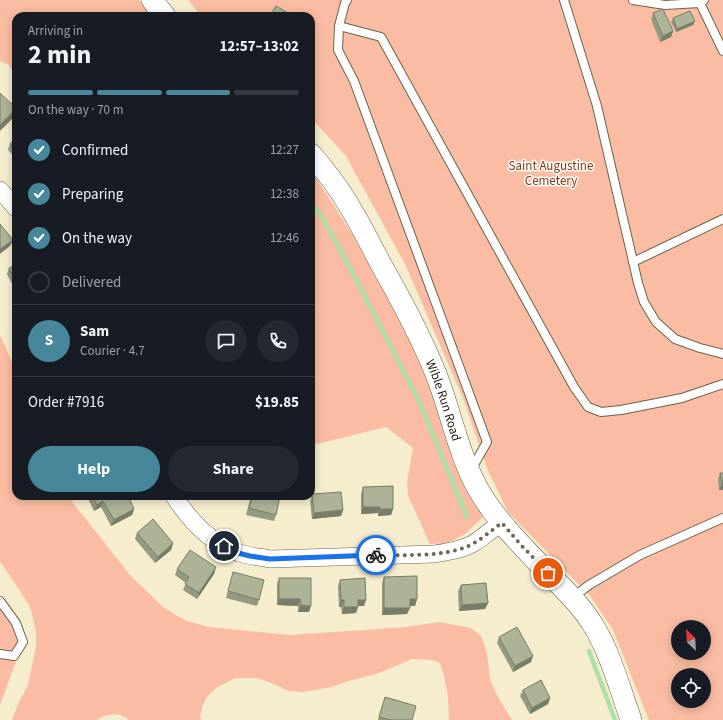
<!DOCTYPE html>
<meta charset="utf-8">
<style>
:root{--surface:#171b24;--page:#242831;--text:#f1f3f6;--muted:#9ea1a6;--line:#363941;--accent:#46879a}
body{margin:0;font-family:"Source Sans 3",sans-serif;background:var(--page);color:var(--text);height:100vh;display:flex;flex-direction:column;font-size:15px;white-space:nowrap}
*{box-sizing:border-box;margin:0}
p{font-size:13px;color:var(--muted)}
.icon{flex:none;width:22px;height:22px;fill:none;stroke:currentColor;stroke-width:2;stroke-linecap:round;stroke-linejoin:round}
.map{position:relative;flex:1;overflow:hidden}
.side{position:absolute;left:12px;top:12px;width:303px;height:488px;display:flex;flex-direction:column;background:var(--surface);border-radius:12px;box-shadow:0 2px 10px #0003}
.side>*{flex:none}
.needle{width:26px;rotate:336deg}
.controls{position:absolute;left:671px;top:620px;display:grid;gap:8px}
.controls a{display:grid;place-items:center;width:40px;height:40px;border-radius:50%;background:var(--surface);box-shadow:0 2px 10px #0003;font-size:20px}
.pin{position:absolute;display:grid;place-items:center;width:34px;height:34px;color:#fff;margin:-17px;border:2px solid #fff;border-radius:50%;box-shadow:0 1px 4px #0007}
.courier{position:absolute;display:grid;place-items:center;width:40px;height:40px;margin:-20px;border:3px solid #1a73e8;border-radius:50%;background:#fff;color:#222;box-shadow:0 1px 5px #0007}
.head em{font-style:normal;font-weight:700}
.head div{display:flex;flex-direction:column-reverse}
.head{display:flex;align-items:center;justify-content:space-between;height:68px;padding:0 16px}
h1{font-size:26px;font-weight:700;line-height:30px}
.bar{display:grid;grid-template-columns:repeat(4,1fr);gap:6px 4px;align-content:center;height:48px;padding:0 16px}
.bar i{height:5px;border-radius:3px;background:var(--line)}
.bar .current{background:var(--accent)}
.bar p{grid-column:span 4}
.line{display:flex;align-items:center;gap:10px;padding:0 16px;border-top:1px solid var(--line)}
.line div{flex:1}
.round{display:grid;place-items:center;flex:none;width:42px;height:42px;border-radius:21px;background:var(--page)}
ol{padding:0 16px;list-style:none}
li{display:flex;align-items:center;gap:12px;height:44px}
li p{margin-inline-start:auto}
li .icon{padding:4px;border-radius:50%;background:var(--accent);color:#fff;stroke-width:4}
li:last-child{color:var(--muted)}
li i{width:22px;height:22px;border:2px solid var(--line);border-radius:50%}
.cta{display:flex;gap:8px;margin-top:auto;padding:8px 16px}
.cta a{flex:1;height:46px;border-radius:24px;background:var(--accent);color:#fff;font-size:16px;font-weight:700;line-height:46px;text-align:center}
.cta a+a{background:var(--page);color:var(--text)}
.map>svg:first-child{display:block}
</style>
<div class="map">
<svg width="723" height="720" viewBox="0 0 723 720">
<rect width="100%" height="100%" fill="#f6ecce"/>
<!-- green -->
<g fill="#fabca3" fill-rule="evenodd">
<polygon points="0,0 139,0 153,16 16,16 16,72 13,71 8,64 0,61"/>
<path d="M188,0h535v720h-74l-36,-90 -22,-33 -83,-85 -21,-44 -24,-70 -58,-134 -59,-108 -35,-38v-102h-110zM678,627h26v26h-26zM678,675h26v26h-26z"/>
<polygon points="311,170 354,237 412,339 457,461 483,517 465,534 448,543 430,544 408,495 407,482 413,448 386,427 317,444 311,444"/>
<path d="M0,335l16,36v125h55l2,7 57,72 33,32 21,13 24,7 83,8 115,-8 33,-5 32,6 10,8 6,17 3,27 9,19 13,21h-63l-1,-24 -4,-20 -4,-13 -7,-3 -21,-1 -33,14 -34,9 -13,5 -29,5 -14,-1 -20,-9 -13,-4h-21l-19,10 -10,10 -3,7 -3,12 1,3h-72c-10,-8 -21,-7 -32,0h-85l7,-18 9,-17 8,-39v-14l-5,-22 -3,-7 -28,-42z"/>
<polygon points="0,601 23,642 0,705"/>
</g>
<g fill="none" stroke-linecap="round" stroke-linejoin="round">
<!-- stream -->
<g stroke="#ade1a9" stroke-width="4.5">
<polyline points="137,14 139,16"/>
<polyline points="311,204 321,215 348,264 419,401 467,517"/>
<polyline points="589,651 615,720"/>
</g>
<defs>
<g id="service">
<polyline points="347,0 345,3 339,26 338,50 354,81 487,442 471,470"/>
<polyline points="564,0 597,106 638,283 644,302 656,322 675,339 700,348 723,354"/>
<polyline points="633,0 665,5 700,3"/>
<polyline points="704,0 700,3 723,51"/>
<polyline points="339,26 381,37 574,387 588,407 601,412 621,410 682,398 723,384"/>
<polyline points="633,262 723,219"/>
<polyline points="572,598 589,585 640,555 723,518"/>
<polyline points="0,601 16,623 23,642 14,656 0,654"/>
</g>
<g id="minor">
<polyline points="0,190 16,208"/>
<path d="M174,496c16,25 36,47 65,57 10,3 21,4 31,6l164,-5c13,-2 28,-4 40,-11 9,-6 18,-14 28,-20"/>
</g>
<g id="tertiary">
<polyline points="152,0 165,16"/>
<path id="s1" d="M311,154c7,8 14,17 21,26 20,27 35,58 51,88 20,35 38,69 53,106 15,38 22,79 42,115 19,33 48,61 74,88 15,15 30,30 41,48 17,27 27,64 38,95"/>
</g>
</defs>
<!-- service casing -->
<use href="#service" stroke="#6b6349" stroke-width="10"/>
<!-- minor casing -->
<use href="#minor" stroke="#6b6349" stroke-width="18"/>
<!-- tertiary casing -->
<use href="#tertiary" stroke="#6b6349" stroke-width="22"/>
<!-- service -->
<use href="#service" stroke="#fff" stroke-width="8"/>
<!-- minor -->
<use href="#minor" stroke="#fff" stroke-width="17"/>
<!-- tertiary -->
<use href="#tertiary" stroke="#fff" stroke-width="21"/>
</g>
<!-- wall -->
<g fill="#949a81">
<polygon points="653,13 673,31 671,37 660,42 651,19"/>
<polygon points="673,18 693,25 676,32 671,22"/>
<polygon points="16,137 16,158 8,150 10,144"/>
<polygon points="16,265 16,292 7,274 9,268"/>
<polygon points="720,473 723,473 723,490 719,490 718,479"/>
<polygon points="363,487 393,509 391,515 378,516 378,513 361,514 361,494"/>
<polygon points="312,494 343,510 341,516 312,519 310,501"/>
<polygon points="91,496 128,496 134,509 132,515 111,526 101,507 94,511 89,501"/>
<polygon points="251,496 280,496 276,515 274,521 246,515"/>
<polygon points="137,533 173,543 171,550 155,563 135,539"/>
<polygon points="216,567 214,574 197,599 183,590 186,583 175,575 177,569"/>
<polygon points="233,572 259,600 257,606 226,598"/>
<polygon points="384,577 417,599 415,606 410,606 407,614 382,615 382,583"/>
<polygon points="279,578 311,578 309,612 298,612 298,606 277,605 277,584"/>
<polygon points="340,580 364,606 358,606 356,613 342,614 341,607 339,607 338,586"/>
<polygon points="461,585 488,603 485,609 459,611 458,591"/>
<polygon points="499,637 531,662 513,672 497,643"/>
<polygon points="523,690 550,698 548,704 530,714 520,696"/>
<polygon points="385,697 412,720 378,720"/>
</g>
<!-- shaded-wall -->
<g fill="#787d69">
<polygon points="695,21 693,25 676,32 677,29"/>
<polygon points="673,31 671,37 660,42 663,36"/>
<polygon points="16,109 13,118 0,131 0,125"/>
<polygon points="13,240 10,246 0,254 0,249"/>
<polygon points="722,484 723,484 723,490 719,490"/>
<polygon points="103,501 101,507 94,511 97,505"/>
<polygon points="363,507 380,507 378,513 361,514"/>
<polygon points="134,509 132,515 111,526 114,520"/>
<polygon points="380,509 393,509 391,515 378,516"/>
<polygon points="343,510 341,516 312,519 314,513"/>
<polygon points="173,543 171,550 155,563 158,557"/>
<polygon points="216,567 214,574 197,599 199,593"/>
<polygon points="279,599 300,599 298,606 277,605"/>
<polygon points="410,599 417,599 415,606 407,606"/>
<polygon points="341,600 344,600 341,607 339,607"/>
<polygon points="358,600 366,600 364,606 356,606"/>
<polygon points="488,603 485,609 459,611 462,605"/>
<polygon points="301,605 311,606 309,612 298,612"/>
<polygon points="344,607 358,607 356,613 342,614"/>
<polygon points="384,608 410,608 407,614 382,615"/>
<polygon points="533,656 531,662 513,672 515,666"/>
<polygon points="550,698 548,704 530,714 532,708"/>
</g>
<!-- building -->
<g fill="#acb396" stroke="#787d69">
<polygon points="276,6 291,15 291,16 270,16"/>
<polygon points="663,9 673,31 663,36 653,13"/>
<polygon points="690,11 695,21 677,29 673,18"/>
<polygon points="0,93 16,108 0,125"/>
<polygon points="16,137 16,149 10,144"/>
<polygon points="0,224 13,240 0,249"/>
<polygon points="16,265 16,281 9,268"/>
<polygon points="720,473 723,473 723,484 722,484"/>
<polygon points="393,486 393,509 380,509 380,507 363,507 363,487"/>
<polygon points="341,492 343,510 314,513 312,494"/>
<polygon points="92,496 128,496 134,509 114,520 103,501 97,505"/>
<polygon points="252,496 280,496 276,515 249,508"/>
<polygon points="153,519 173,543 158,557 137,533"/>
<polygon points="190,550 216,567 199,593 185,584 189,577 177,569"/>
<polygon points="233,572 264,580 259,600 228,591"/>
<polygon points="417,576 417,599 410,599 410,608 384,608 384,577"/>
<polygon points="279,578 311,578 311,606 301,605 300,599 279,599"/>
<polygon points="365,578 366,600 358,600 358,607 344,607 344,600 341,600 340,580"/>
<polygon points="486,583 488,603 462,605 461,585"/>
<polygon points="517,627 533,656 515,666 499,637"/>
<polygon points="541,680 550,698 532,708 523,690"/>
<polygon points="385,697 416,706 412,720 391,720 379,717"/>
</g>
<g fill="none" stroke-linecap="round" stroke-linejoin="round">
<!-- done -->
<path stroke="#6e6856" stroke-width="4" stroke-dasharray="0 7.2" d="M376,555c28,0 64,2 90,-8 13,-5 24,-16 36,-24l19,22 27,28"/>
<!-- route -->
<polyline stroke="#1a73e8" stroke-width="5" points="224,546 238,553 250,556 270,559 376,555"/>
</g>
<g text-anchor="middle" stroke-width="3" stroke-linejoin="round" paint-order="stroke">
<!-- park labels -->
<g font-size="13" fill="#8a370f" stroke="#fff">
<text x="551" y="170">Saint Augustine<tspan x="551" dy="15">Cemetery</tspan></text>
</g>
<!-- street labels -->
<g font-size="13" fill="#242116" stroke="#fff">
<text dy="5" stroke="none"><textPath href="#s1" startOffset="281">Wible Run Road</textPath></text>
</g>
</g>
</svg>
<div class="controls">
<a><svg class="needle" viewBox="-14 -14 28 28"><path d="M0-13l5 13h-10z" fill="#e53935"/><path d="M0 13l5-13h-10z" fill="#9ea1a6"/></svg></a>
<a><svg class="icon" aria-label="locate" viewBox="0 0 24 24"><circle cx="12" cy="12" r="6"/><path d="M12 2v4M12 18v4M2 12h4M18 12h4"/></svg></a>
</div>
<div class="pin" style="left:548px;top:573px;background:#ea580c"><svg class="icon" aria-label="bag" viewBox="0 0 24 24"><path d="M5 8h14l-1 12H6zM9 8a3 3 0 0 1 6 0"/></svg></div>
<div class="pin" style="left:224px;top:546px;background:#1f2937"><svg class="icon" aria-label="home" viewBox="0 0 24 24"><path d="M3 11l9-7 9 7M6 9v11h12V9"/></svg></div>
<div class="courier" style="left:376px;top:555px"><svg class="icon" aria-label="bike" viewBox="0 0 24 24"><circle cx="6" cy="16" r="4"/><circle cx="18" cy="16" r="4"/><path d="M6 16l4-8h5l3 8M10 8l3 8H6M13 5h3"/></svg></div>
<section class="side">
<div class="head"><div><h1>2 min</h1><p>Arriving in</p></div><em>12:57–13:02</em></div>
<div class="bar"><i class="current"></i><i class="current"></i><i class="current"></i><i></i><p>On the way · 70 m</p></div>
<ol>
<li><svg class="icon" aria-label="check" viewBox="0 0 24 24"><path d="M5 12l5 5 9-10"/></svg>Confirmed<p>12:27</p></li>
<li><svg class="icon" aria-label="check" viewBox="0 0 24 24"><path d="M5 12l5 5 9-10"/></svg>Preparing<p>12:38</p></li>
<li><svg class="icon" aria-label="check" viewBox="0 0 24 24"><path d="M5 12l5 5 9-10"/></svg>On the way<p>12:46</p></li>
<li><i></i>Delivered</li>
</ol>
<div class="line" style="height:72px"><b class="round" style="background:var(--accent);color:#fff">S</b><div><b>Sam</b><p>Courier · 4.7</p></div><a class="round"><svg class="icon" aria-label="chat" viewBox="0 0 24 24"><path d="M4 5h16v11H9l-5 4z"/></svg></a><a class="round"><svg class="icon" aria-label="phone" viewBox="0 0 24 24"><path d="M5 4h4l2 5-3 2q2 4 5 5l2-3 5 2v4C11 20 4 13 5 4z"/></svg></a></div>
<div class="line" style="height:52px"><div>Order #7916</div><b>$19.85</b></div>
<div class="cta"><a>Help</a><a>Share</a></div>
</section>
</div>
